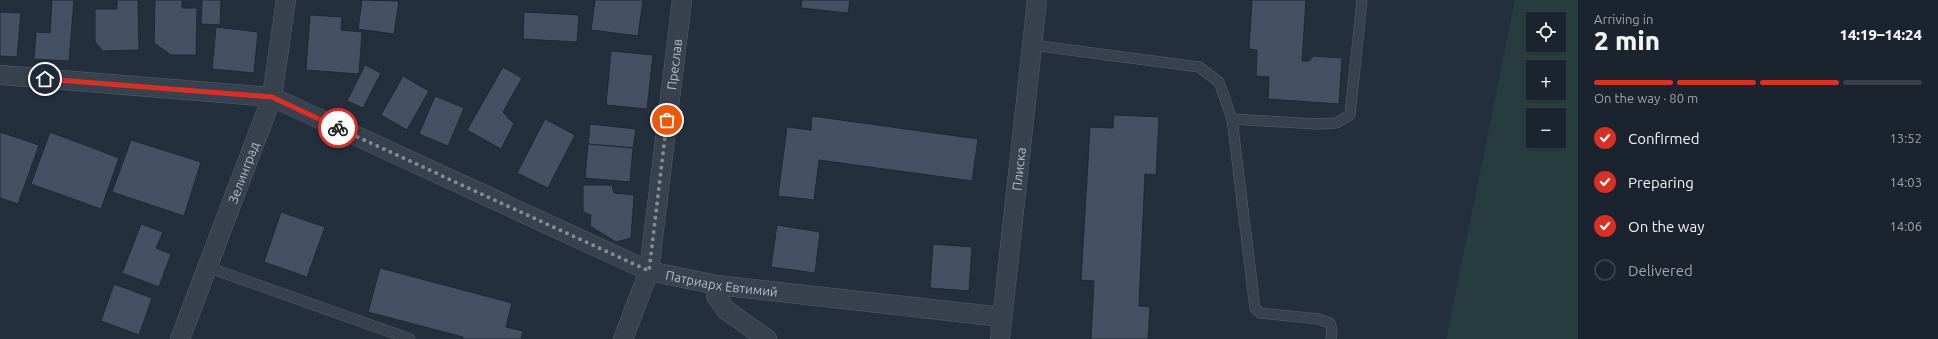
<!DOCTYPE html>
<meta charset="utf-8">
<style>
:root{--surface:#1b232e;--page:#242b36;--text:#f1f3f6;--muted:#a0a4aa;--line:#39404a;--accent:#d93025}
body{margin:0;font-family:Ubuntu,sans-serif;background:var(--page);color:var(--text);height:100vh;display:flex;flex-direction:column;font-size:15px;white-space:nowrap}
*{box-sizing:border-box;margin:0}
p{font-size:13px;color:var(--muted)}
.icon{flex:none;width:22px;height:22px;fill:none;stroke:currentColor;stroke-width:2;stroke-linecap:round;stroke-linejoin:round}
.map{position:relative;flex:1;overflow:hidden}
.details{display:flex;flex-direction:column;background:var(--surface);width:360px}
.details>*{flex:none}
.tools{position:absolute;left:1526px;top:12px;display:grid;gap:8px}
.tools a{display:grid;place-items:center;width:40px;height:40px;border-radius:0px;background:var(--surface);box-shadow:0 1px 3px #0004,0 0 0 1px var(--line);font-size:20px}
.pin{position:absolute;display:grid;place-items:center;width:34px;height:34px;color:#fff;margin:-17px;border:2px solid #fff;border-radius:50%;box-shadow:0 1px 4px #0007}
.courier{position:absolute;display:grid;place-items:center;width:40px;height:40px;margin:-20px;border:3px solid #d93025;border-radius:50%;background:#fff;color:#222;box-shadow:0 1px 5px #0007}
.head em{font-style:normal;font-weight:800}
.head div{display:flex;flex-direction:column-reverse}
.head{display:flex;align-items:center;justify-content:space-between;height:68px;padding:0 16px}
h1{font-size:26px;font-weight:800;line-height:30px}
.bar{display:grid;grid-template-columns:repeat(4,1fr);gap:6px 4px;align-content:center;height:48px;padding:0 16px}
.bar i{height:5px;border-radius:3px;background:var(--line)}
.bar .selected{background:var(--accent)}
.bar p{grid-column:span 4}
ol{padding:0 16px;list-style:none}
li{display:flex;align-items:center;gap:12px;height:44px}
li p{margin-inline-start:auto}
li .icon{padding:4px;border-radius:50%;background:var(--accent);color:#fff;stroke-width:4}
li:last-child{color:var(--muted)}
li i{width:22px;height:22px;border:2px solid var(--line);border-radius:50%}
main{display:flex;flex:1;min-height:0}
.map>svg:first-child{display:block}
</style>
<main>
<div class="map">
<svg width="1578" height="339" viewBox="0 0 1578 339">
<rect width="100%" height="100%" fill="#242f3e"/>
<!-- green -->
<path fill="#263c3f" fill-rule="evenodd" d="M1515,0h63v339h-132zM1533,19h26v26h-26zM1533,67h26v26h-26zM1533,115h26v26h-26z"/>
<!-- building -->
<g fill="#455162" stroke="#1f2835">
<polygon points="52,0 74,0 69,61 34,59 36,32 50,33"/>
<polygon points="117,0 138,0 139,50 103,51 95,42 95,9 117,9"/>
<polygon points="155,0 182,0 182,8 197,8 196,55 171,55 154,43"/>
<polygon points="202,0 221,0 220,25 201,24"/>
<polygon points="362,0 399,1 394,34 358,29"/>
<polygon points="595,0 643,0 638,36 591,30"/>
<polygon points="802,0 850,0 848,13 801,8"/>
<polygon points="1252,0 1306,0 1302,61 1309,61 1313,56 1342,58 1339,104 1268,99 1269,77 1256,76 1257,50 1249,49"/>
<polygon points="0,12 21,13 17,57 0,56"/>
<polygon points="524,12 579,15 577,42 523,39"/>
<polygon points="310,15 342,17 341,30 362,32 359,74 306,70"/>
<polygon points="216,27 258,32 254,73 212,69"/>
<polygon points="611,51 653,55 647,109 606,105"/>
<polygon points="365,65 381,73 363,108 347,101"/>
<polygon points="503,67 522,78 503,112 514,124 501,149 467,130"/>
<polygon points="403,76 429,91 407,130 381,115"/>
<polygon points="435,96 464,108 448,146 419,134"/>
<polygon points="1114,115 1159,117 1156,175 1145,174 1139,306 1150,307 1148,339 1091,339 1094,281 1081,280 1090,127 1113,128"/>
<polygon points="812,116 978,139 972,181 819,160 814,200 778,196 787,127 811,130"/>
<polygon points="545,119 575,135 548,188 517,173"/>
<polygon points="590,124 636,129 633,148 588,144"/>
<polygon points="0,132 39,145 18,204 0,198"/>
<polygon points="50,132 119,158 101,209 31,184"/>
<polygon points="131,140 201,162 184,216 112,192"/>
<polygon points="588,144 633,148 630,182 585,178"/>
<polygon points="583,185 612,185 614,193 634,195 631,238 616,242 590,226 591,215 583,212"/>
<polygon points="281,212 325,227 307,277 264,262"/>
<polygon points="141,224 163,232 156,248 171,254 159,287 122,273"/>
<polygon points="777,225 820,232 815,273 771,267"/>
<polygon points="933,244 972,247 969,291 930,288"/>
<polygon points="380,268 512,303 506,327 523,331 521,339 463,339 463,337 368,312"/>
<polygon points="114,284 152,298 139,335 101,321"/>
</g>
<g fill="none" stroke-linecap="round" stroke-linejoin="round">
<defs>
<g id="service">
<polyline points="1032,45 1199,67 1219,82 1232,119"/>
<polyline points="207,267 410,339"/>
<polyline points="1331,339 1332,330 1330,323 1318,319 1260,313 1255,308 1232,119 1316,124 1336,123 1350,115 1362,0"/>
</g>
<g id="minor">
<path id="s1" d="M0,75l272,22 377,174 68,14 285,32"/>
<polyline points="717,285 716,296 726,310 767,339"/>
<path id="s2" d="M180,339l92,-242 14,-97"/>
<path id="s3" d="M623,339l26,-68 33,-271"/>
<path id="s4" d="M1000,339l37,-339"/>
</g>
</defs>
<!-- service casing -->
<use href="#service" stroke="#565f6c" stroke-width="11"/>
<!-- minor casing -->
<use href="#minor" stroke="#565f6c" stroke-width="20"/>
<!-- service -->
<use href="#service" stroke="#38414e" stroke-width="10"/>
<!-- minor -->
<use href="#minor" stroke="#38414e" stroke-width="19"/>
</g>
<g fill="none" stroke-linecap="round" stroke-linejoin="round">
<!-- done -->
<polyline stroke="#828b98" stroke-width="4" stroke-dasharray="0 7.2" points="338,128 649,271 667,120"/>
<!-- route -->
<polyline stroke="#d93025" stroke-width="5" points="45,79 272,97 338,128"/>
</g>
<g text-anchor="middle" stroke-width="3" stroke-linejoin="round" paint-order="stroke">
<!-- street labels -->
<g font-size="13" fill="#b4bcc9" stroke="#1d2633">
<text dy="5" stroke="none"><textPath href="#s3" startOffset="281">Преслав</textPath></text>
<text dy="5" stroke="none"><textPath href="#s4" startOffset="171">Плиска</textPath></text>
<text dy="5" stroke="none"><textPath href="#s2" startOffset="178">Зелинград</textPath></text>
<text dy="5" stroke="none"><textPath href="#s1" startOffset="762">Патриарх Евтимий</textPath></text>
</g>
</g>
</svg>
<div class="tools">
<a><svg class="icon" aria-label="locate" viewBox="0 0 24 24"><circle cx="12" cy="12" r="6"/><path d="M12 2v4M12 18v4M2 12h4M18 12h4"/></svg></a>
<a>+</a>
<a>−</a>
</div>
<div class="pin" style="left:667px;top:120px;background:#ea580c"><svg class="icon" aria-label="bag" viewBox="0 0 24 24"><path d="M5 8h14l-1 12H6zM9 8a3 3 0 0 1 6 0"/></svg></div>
<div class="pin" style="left:45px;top:79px;background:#1f2937"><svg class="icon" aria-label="home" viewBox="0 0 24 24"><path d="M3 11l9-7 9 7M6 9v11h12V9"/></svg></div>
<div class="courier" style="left:338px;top:128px"><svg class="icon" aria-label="bike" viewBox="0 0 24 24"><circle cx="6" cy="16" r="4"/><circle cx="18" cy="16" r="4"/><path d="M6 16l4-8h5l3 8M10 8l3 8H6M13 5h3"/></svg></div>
</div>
<section class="details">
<div class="head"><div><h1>2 min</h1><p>Arriving in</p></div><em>14:19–14:24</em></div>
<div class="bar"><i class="selected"></i><i class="selected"></i><i class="selected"></i><i></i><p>On the way · 80 m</p></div>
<ol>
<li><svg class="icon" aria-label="check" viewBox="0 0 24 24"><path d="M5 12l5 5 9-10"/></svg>Confirmed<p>13:52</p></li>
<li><svg class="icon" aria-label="check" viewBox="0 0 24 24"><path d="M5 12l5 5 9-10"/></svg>Preparing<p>14:03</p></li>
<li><svg class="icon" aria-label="check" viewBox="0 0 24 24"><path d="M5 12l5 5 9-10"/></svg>On the way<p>14:06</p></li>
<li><i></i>Delivered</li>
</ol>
</section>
</main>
